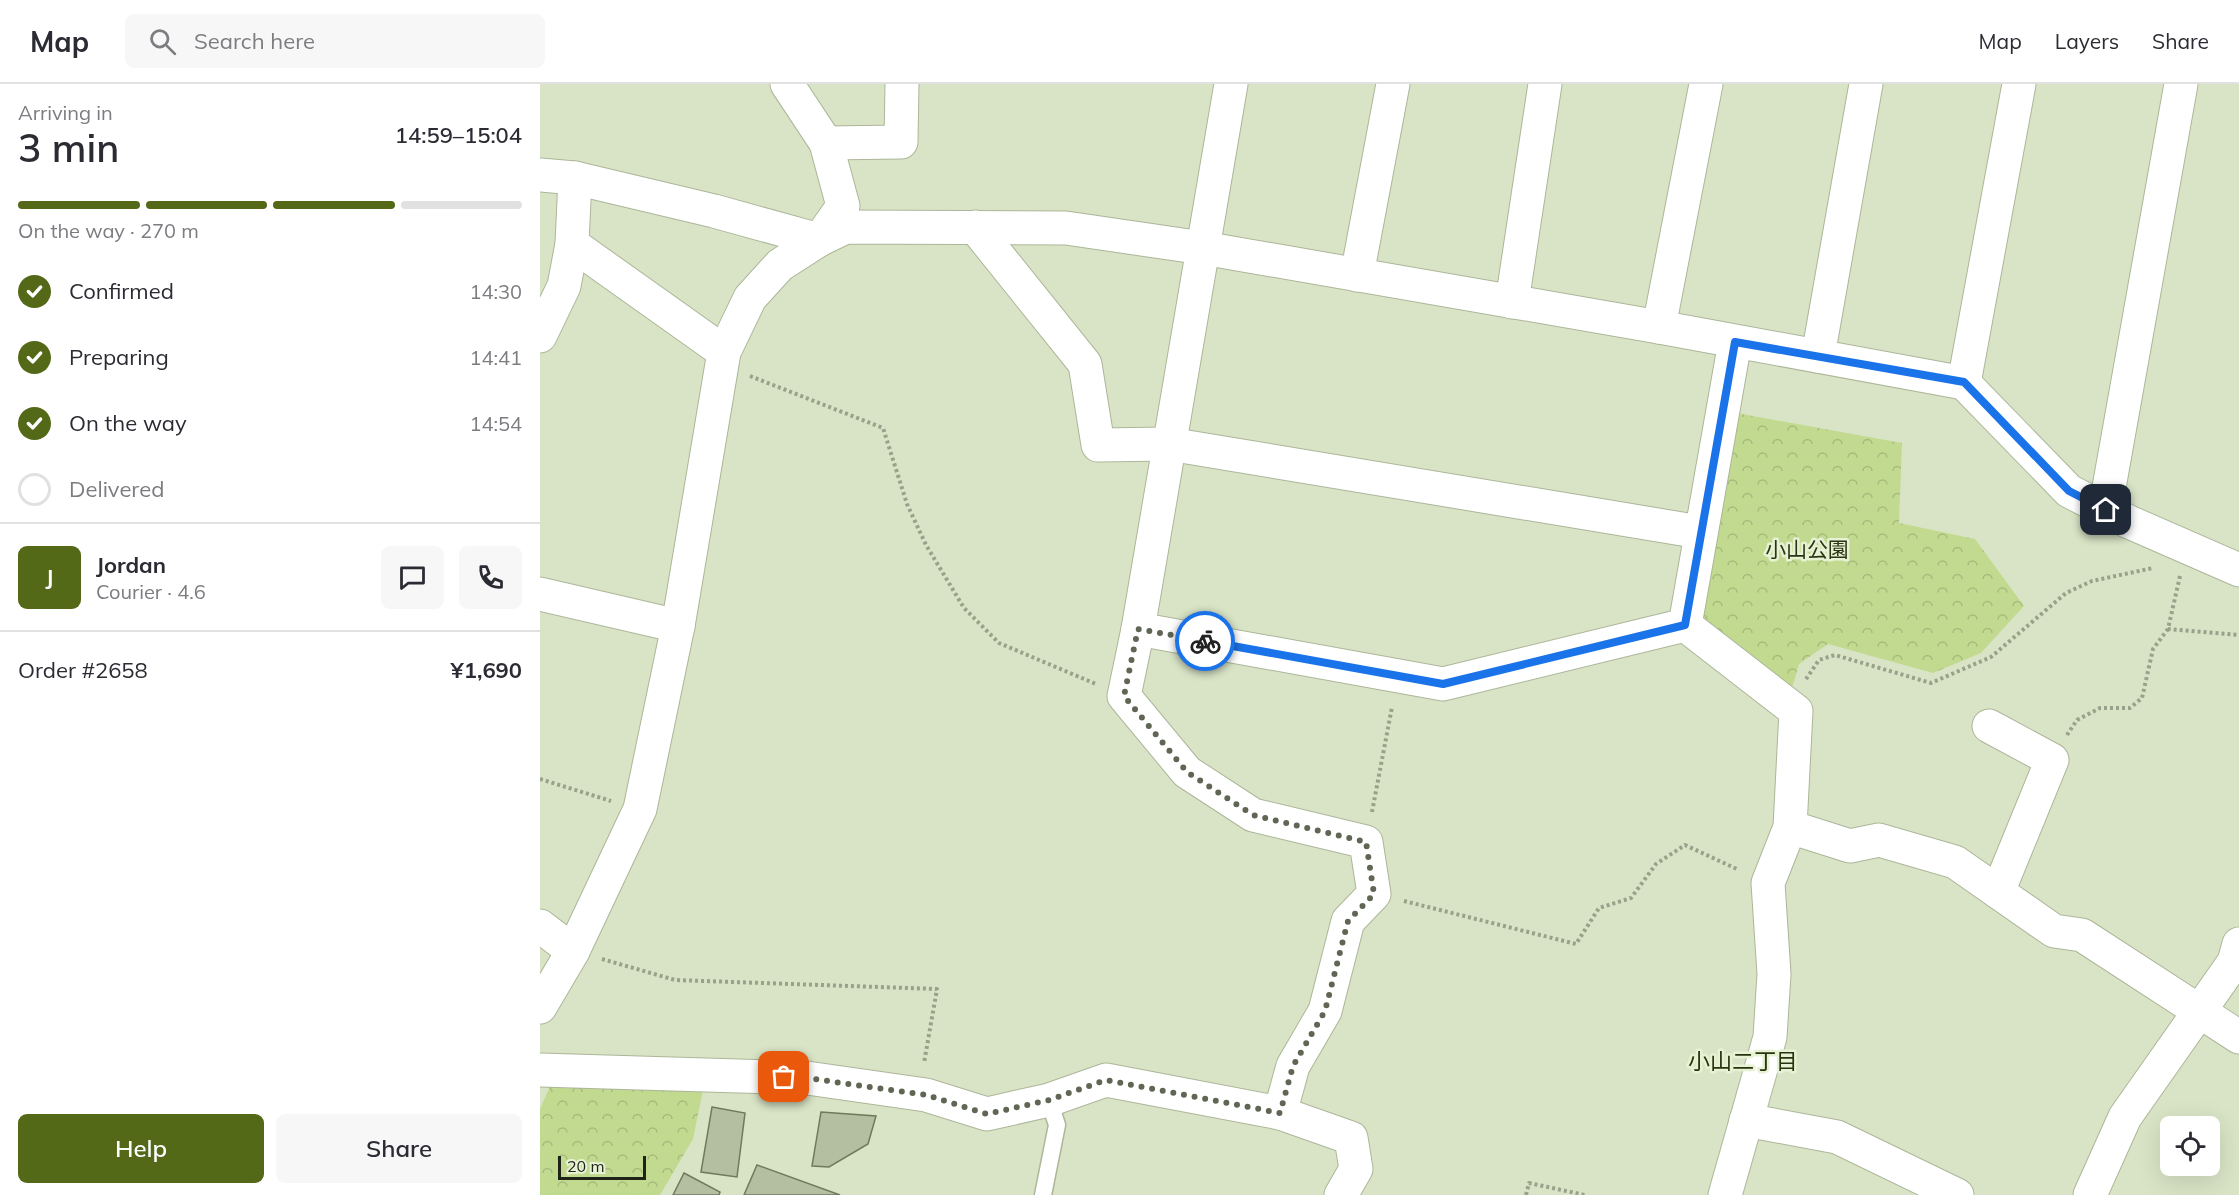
<!DOCTYPE html>
<meta charset="utf-8">
<style>
:root{--surface:#fff;--page:#f7f7f7;--text:#2b2b33;--muted:#7c7c81;--line:#e1e1e2;--accent:#536917}
body{margin:0;font-family:Mulish,"Noto Sans JP",sans-serif;background:var(--page);color:var(--text);height:100vh;display:flex;flex-direction:column;font-size:22px;white-space:nowrap}
*{box-sizing:border-box;margin:0}
p{font-size:20px;color:var(--muted)}
.icon{flex:none;width:33px;height:33px;fill:none;stroke:currentColor;stroke-width:2;stroke-linecap:round;stroke-linejoin:round}
.map{position:relative;flex:1;overflow:hidden}
.drawer{display:flex;flex-direction:column;background:var(--surface);width:540px}
.drawer>*{flex:none}
.tools{position:absolute;left:1620px;top:1032px;display:grid;gap:12px}
.tools a{display:grid;place-items:center;width:60px;height:60px;border-radius:9px;background:var(--surface);box-shadow:0 6px 24px #0002;font-size:30px}
.scale{position:absolute;left:18px;bottom:15px;width:88px;box-sizing:border-box;padding-left:6px;border:3px solid #1e2217;border-top:0;font-size:16px;line-height:21px;white-space:nowrap;color:#1e2217;-webkit-text-stroke:4px #e6f2d3;paint-order:stroke}
.pin{position:absolute;display:grid;place-items:center;width:51px;height:51px;color:#fff;margin:-26px;border-radius:12px;box-shadow:0 3px 9px #0006}
.courier{position:absolute;display:grid;place-items:center;width:60px;height:60px;margin:-30px;border:4px solid #1a73e8;border-radius:50%;background:#fff;color:#222;box-shadow:0 2px 8px #0007}
.head em{font-style:normal;font-weight:600}
.head div{display:flex;flex-direction:column-reverse}
.head{display:flex;align-items:center;justify-content:space-between;height:102px;padding:0 18px}
h1{font-size:39px;font-weight:600;line-height:45px}
.bar{display:grid;grid-template-columns:repeat(4,1fr);gap:9px 6px;align-content:center;height:72px;padding:0 18px}
.bar i{height:8px;border-radius:4px;background:var(--line)}
.bar .on{background:var(--accent)}
.bar p{grid-column:span 4}
.line{display:flex;align-items:center;gap:15px;padding:0 18px;border-top:2px solid var(--line)}
.line div{flex:1}
.round{display:grid;place-items:center;flex:none;width:63px;height:63px;border-radius:9px;background:var(--page)}
ol{padding:0 18px;list-style:none}
li{display:flex;align-items:center;gap:18px;height:66px}
li p{margin-inline-start:auto}
li .icon{padding:6px;border-radius:50%;background:var(--accent);color:#fff;stroke-width:4}
li:last-child{color:var(--muted)}
li i{width:33px;height:33px;border:3px solid var(--line);border-radius:50%}
.cta{display:flex;gap:12px;margin-top:auto;padding:12px 18px}
.cta a{flex:1;height:69px;border-radius:9px;background:var(--accent);color:#fff;font-size:24px;font-weight:600;line-height:69px;text-align:center}
.cta a+a{background:var(--page);color:var(--text)}
header{display:flex;align-items:center;gap:36px;box-sizing:border-box;height:84px;padding:0 30px;background:var(--surface);border-bottom:2px solid var(--line)}
header strong{font-size:28px}
nav{display:flex;gap:33px;margin-inline-start:auto;font-size:21px}
.search{width:420px;height:54px;background:var(--page);display:flex;align-items:center;gap:15px;box-sizing:border-box;padding:0 21px;border-radius:9px;color:var(--muted);font-size:22px}
main{display:flex;flex:1;min-height:0}
.map>svg:first-child{display:block}
</style>
<header>
<strong>Map</strong>
<div class="search"><svg class="icon" aria-label="search" viewBox="0 0 24 24"><circle cx="10" cy="10" r="6"/><path d="M15 15l6 6"/></svg>Search here</div>
<nav><a>Map</a><a>Layers</a><a>Share</a></nav>
</header>
<main>
<section class="drawer">
<div class="head"><div><h1>3 min</h1><p>Arriving in</p></div><em>14:59–15:04</em></div>
<div class="bar"><i class="on"></i><i class="on"></i><i class="on"></i><i></i><p>On the way · 270 m</p></div>
<ol>
<li><svg class="icon" aria-label="check" viewBox="0 0 24 24"><path d="M5 12l5 5 9-10"/></svg>Confirmed<p>14:30</p></li>
<li><svg class="icon" aria-label="check" viewBox="0 0 24 24"><path d="M5 12l5 5 9-10"/></svg>Preparing<p>14:41</p></li>
<li><svg class="icon" aria-label="check" viewBox="0 0 24 24"><path d="M5 12l5 5 9-10"/></svg>On the way<p>14:54</p></li>
<li><i></i>Delivered</li>
</ol>
<div class="line" style="height:108px"><b class="round" style="background:var(--accent);color:#fff">J</b><div><b>Jordan</b><p>Courier · 4.6</p></div><a class="round"><svg class="icon" aria-label="chat" viewBox="0 0 24 24"><path d="M4 5h16v11H9l-5 4z"/></svg></a><a class="round"><svg class="icon" aria-label="phone" viewBox="0 0 24 24"><path d="M5 4h4l2 5-3 2q2 4 5 5l2-3 5 2v4C11 20 4 13 5 4z"/></svg></a></div>
<div class="line" style="height:78px"><div>Order #2658</div><b>¥1,690</b></div>
<div class="cta"><a>Help</a><a>Share</a></div>
</section>
<div class="map">
<svg width="1699" height="1111" viewBox="0 0 1699 1111">
<defs>
<pattern id="park-crowns" width="20" height="18" patternUnits="userSpaceOnUse" patternTransform="scale(1.5)"><rect width="20" height="18" fill="#c2da90"/><path d="M2 6a3 3 0 1 1 6 0M12 15a3 3 0 1 1 6 0" fill="none" stroke="#a6bb7b"/></pattern>
</defs>
<rect width="100%" height="100%" fill="#d9e4c6"/>
<!-- park -->
<g fill="url(#park-crowns)">
<polygon points="1191,328 1362,359 1359,439 1435,455 1484,522 1441,569 1393,589 1288,560 1259,580 1253,601 1238,606 1167,545 1160,528"/>
<polygon points="11,1000 163,1006 153,1055 120,1111 0,1111 0,1025"/>
</g>
<!-- building -->
<g fill="#b4bfa1" stroke="#70795e" stroke-width="1.5">
<polygon points="172,1023 205,1029 197,1093 161,1088"/>
<polygon points="281,1028 336,1032 328,1060 289,1083 272,1082"/>
<polygon points="217,1081 300,1111 204,1111"/>
<polygon points="144,1089 180,1108 179,1111 133,1111"/>
</g>
<g fill="none" stroke-linecap="round" stroke-linejoin="round">
<defs>
<polyline id="service" points="503,1111 517,1041 509,1016"/>
<g id="minor">
<polyline points="247,0 286,59 303,122 279,156"/>
<polyline points="691,0 598,545 903,600 1145,541 1195,258"/>
<polyline points="286,59 361,58 362,0"/>
<polyline points="0,91 35,94 174,127 279,156"/>
<polyline points="435,143 545,280 558,361 629,360 1160,448"/>
<polyline points="32,160 184,268"/>
<polyline points="817,191 853,0"/>
<polyline points="972,218 1005,0"/>
<polyline points="1119,243 1166,0"/>
<polyline points="0,252 24,202 32,160 35,94"/>
<polyline points="1278,272 1326,0"/>
<polyline points="1424,299 1479,0"/>
<polyline points="1565,426 1641,0"/>
<polyline points="0,510 138,542"/>
<polyline points="1145,541 1256,627 1250,743 1228,799 1234,890 1230,953 1185,1111"/>
<polyline points="598,545 584,612 647,688 713,731 826,758 834,810 808,837 785,927 753,982 740,1029"/>
<polyline points="1449,642 1512,676 1458,808"/>
<polyline points="1250,743 1310,762 1339,756 1415,778 1514,847 1542,851 1699,953"/>
<polyline points="0,842 33,867"/>
<polyline points="0,923 33,867 100,725 138,542 184,268 210,214 240,181 279,156 306,143 526,144 663,164 1119,243 1424,299 1529,407 1589,438 1699,486"/>
<polyline points="0,986 267,994 386,1011 447,1030 509,1016 566,996 740,1029 811,1054 816,1085 801,1111"/>
<polyline points="1206,1036 1297,1053 1417,1111"/>
<polyline points="1550,1111 1585,1033 1694,878 1699,860"/>
</g>
</defs>
<!-- service casing -->
<use href="#service" stroke="#acb699" stroke-width="19"/>
<!-- minor casing -->
<use href="#minor" stroke="#acb699" stroke-width="35"/>
<!-- path -->
<g stroke="#99a18a" stroke-width="4" stroke-dasharray="3 3" stroke-linecap="butt">
<polyline points="210,292 343,344 367,420 386,461 424,524 459,559 556,600"/>
<polyline points="1640,492 1628,545 1699,551"/>
<polyline points="1266,595 1279,576 1295,571 1391,599 1451,573 1526,509 1552,497 1613,484"/>
<polyline points="1527,651 1537,636 1560,624 1590,624 1602,614 1613,565 1628,545"/>
<polyline points="0,695 71,717"/>
<polyline points="832,728 852,623"/>
<polyline points="864,817 1036,860 1059,824 1091,814 1116,780 1145,761 1199,786"/>
<polyline points="62,875 135,896 397,905 384,979"/>
<polyline points="986,1111 989,1099 1045,1111"/>
</g>
<!-- service -->
<use href="#service" stroke="#fff" stroke-width="16"/>
<!-- minor -->
<use href="#minor" stroke="#fff" stroke-width="33"/>
</g>
<g fill="none" stroke-linecap="round" stroke-linejoin="round">
<!-- done -->
<polyline stroke="#5f6654" stroke-width="6" stroke-dasharray="0 10.8" points="244,993 267,994 386,1011 447,1030 509,1016 566,996 740,1029 753,982 785,927 808,837 834,810 826,758 713,731 647,688 584,612 598,545 665,557"/>
<!-- route -->
<polyline stroke="#1a73e8" stroke-width="8" points="665,557 903,600 1145,541 1195,258 1424,298 1529,407 1566,426"/>
</g>
<g text-anchor="middle" stroke-width="5" stroke-linejoin="round" paint-order="stroke">
<!-- park labels -->
<g font-size="21" fill="#2b3513" stroke="#e6f2d3">
<text x="1267" y="473">小山公園</text>
</g>
<!-- neighbourhood labels -->
<g font-size="22" fill="#29340e" stroke="#e6f2d3">
<text x="1203" y="985">小山二丁目</text>
</g>
</g>
</svg>
<div class="tools">
<a><svg class="icon" aria-label="locate" viewBox="0 0 24 24"><circle cx="12" cy="12" r="6"/><path d="M12 2v4M12 18v4M2 12h4M18 12h4"/></svg></a>
</div>
<div class="scale">20 m</div>
<div class="pin" style="left:244px;top:993px;background:#ea580c"><svg class="icon" aria-label="bag" viewBox="0 0 24 24"><path d="M5 8h14l-1 12H6zM9 8a3 3 0 0 1 6 0"/></svg></div>
<div class="pin" style="left:1566px;top:426px;background:#1f2937"><svg class="icon" aria-label="home" viewBox="0 0 24 24"><path d="M3 11l9-7 9 7M6 9v11h12V9"/></svg></div>
<div class="courier" style="left:665px;top:557px"><svg class="icon" aria-label="bike" viewBox="0 0 24 24"><circle cx="6" cy="16" r="4"/><circle cx="18" cy="16" r="4"/><path d="M6 16l4-8h5l3 8M10 8l3 8H6M13 5h3"/></svg></div>
</div>
</main>
